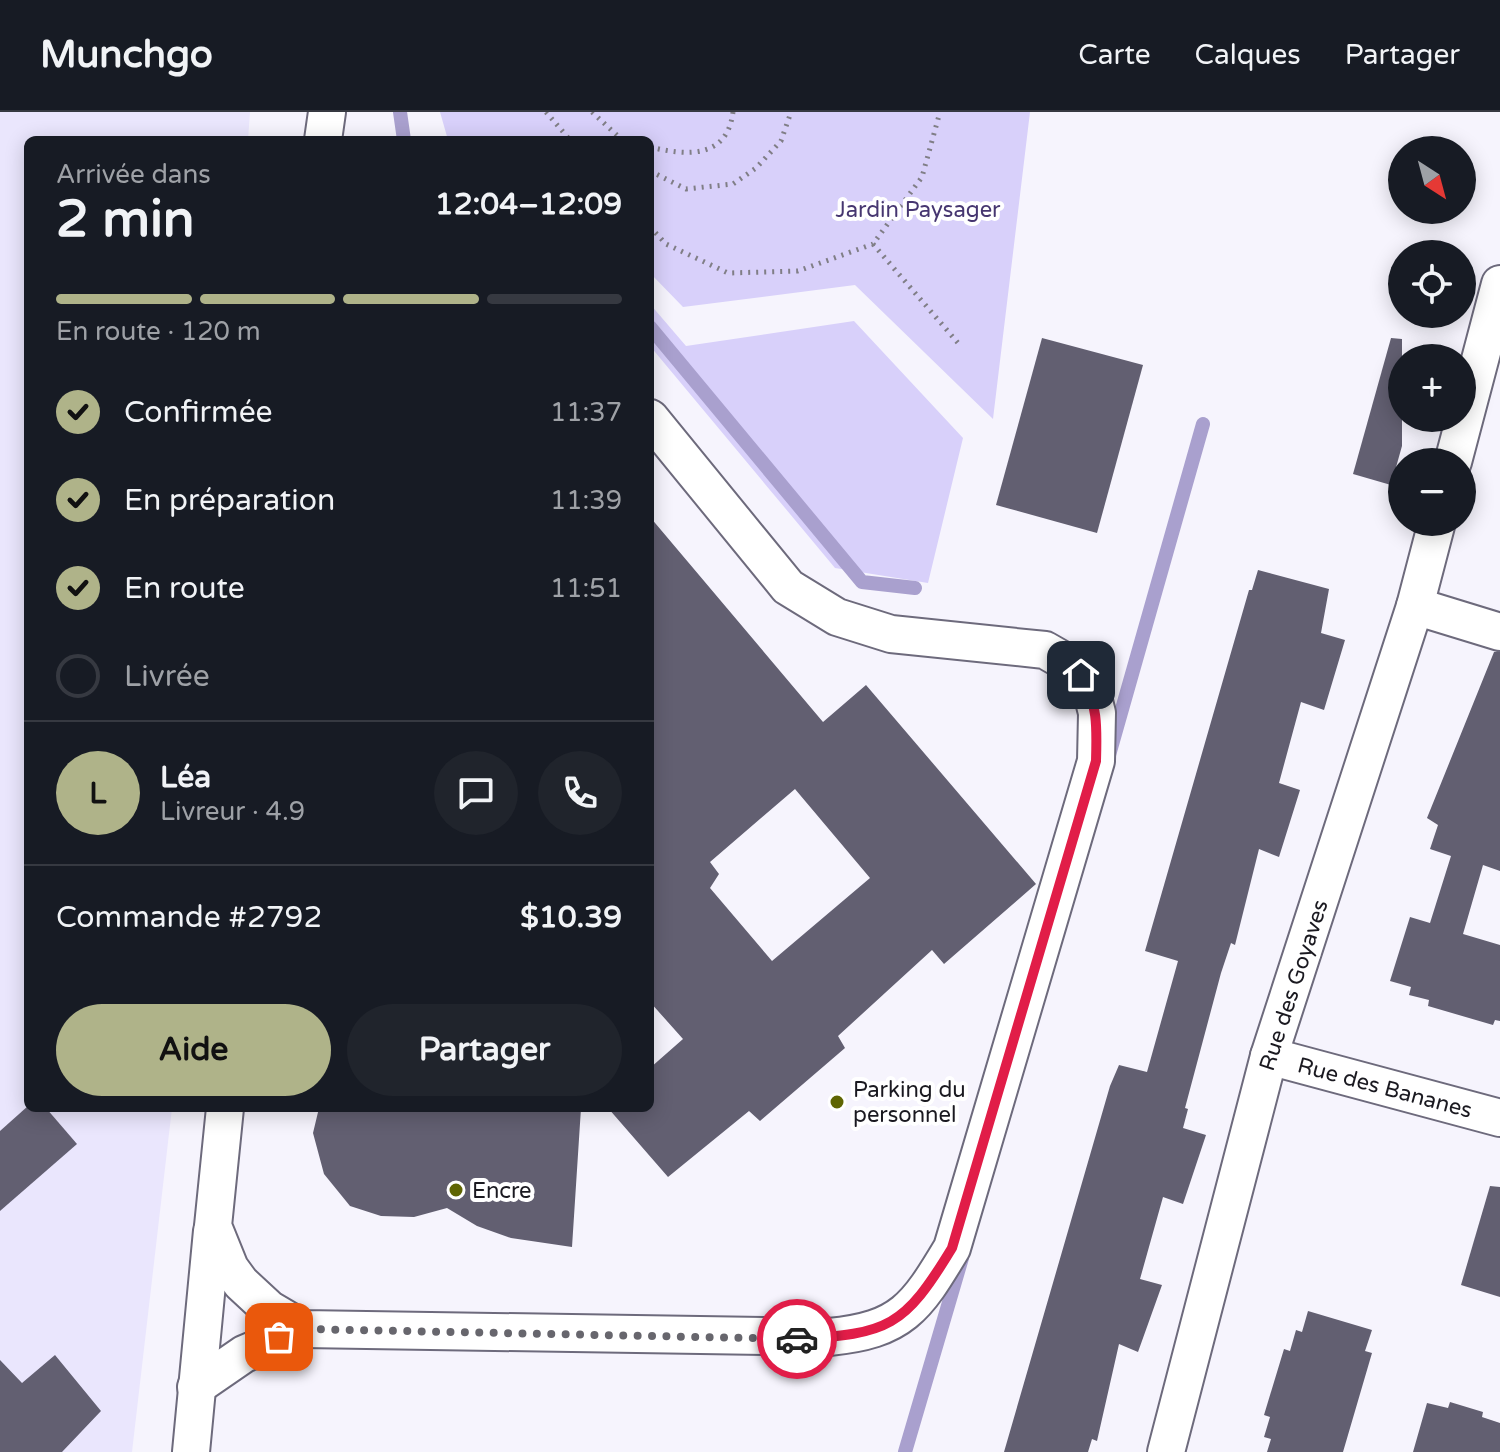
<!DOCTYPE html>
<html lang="fr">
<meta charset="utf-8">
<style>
:root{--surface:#171b24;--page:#20242c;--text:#f1f3f6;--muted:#9ea1a6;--line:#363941;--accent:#afb389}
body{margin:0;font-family:"Varela Round",sans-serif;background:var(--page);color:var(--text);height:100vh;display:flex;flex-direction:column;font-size:30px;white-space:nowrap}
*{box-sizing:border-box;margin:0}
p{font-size:26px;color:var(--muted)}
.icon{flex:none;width:44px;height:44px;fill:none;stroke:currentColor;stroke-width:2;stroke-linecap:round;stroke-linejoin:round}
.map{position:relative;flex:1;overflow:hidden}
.sheet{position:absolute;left:24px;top:24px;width:630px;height:976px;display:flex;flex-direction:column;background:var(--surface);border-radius:12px;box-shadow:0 4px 20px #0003}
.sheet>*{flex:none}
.needle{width:52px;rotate:144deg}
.buttons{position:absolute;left:1388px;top:24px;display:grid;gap:16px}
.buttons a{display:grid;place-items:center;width:88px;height:88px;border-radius:50%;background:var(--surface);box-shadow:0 4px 20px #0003;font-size:40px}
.pin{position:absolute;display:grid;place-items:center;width:68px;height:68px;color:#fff;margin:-34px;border-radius:16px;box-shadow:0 4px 12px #0006}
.courier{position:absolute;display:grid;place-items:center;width:80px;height:80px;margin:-40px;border:6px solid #e11d48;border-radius:50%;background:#fff;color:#222;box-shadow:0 2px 10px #0007}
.headline em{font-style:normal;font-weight:800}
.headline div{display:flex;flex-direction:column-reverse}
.headline{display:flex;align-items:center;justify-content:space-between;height:136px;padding:0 32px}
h1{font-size:52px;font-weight:800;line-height:60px}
.bar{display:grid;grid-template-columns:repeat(4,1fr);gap:12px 8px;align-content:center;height:96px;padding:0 32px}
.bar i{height:10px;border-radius:6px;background:var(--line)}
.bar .current{background:var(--accent)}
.bar p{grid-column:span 4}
.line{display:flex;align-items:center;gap:20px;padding:0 32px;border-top:2px solid var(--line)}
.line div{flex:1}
.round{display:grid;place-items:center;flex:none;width:84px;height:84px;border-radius:42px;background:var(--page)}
ol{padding:0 32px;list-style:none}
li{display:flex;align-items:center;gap:24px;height:88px}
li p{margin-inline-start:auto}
li .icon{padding:8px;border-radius:50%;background:var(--accent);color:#111;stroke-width:4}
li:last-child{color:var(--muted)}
li i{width:44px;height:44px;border:4px solid var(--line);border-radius:50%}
.cta{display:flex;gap:16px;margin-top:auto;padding:16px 32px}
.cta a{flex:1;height:92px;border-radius:48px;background:var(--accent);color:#111;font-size:32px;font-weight:800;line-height:92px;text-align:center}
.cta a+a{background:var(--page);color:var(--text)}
header{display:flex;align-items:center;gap:48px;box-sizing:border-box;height:112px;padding:0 40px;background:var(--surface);border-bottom:2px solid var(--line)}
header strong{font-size:38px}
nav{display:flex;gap:44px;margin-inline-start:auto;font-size:28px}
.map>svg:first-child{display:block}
</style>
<header>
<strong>Munchgo</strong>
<nav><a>Carte</a><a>Calques</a><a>Partager</a></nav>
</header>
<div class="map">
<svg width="1500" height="1340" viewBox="0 0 1500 1340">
<rect width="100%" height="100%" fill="#f6f4fd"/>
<!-- built -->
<polygon fill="#eae6fd" points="0,0 250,0 248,28 28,28 28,996 172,996 132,1340 0,1340"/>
<!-- green -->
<g fill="#d8d0fa">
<polygon points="440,0 1030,0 993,307 855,173 683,195 650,161 650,28 448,28"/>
<polygon points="650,192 686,234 854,209 963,326 928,471 835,456 650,234"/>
</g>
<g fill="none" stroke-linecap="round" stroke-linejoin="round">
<!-- stream -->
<g stroke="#a9a0ce" stroke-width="14">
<polyline points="400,0 404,28"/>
<polyline points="650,215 862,470 915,476"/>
<polyline points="1109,643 1203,312"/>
<polyline points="905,1340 962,1146"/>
</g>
</g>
<!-- building -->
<g fill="#625f71" fill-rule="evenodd">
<polygon points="1042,226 1143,253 1097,421 996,393"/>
<polygon points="1391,226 1402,227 1402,334 1391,373 1353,362"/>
<path d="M650,405l173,205 43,-37 170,199 -92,80 -12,-14 -94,86 7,12 -85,73 -11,-10 -81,66 -60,-69h42v-40l33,-29 -33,-37zM795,677l75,89 -98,83 -62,-73 9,-14 -9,-12z"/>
<polygon points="1258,458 1329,477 1321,521 1345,528 1324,598 1301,590 1279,671 1300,678 1279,745 1259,737 1235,833 1231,831 1221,861 1185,996 1188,997 1183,1016 1206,1023 1183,1092 1163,1085 1140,1167 1162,1173 1138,1240 1119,1232 1097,1329 1092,1327 1088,1340 1004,1340 1110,974 1119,953 1147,960 1178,849 1145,839 1249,478 1252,478"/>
<polygon points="1494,540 1500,540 1500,759 1483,753 1463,822 1500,833 1500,909 1495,908 1493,913 1428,894 1429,888 1409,883 1411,875 1390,869 1410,805 1430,811 1451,744 1430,737 1438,713 1427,706"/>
<polygon points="28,994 46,996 77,1032 0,1099 0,1019"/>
<polygon points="319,996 581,996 572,1135 511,1126 477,1114 447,1096 414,1105 381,1104 350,1094 324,1062 313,1021"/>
<polygon points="1490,1074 1500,1075 1500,1185 1461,1173"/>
<polygon points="1308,1199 1372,1218 1365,1239 1372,1241 1343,1340 1267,1340 1271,1327 1264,1325 1270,1305 1264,1303 1284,1237 1290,1239 1296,1218 1302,1220"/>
<polygon points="55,1243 101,1299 62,1340 0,1340 0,1248 22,1271"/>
<polygon points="1450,1290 1483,1300 1482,1305 1500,1311 1500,1340 1413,1340 1427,1291 1448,1296"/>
</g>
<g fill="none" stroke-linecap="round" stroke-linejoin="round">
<defs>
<g id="minor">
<polyline points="323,28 327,0"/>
<polyline points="1453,350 1500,172"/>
<polyline points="1415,494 1500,520"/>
<polyline points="1269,944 1500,1006"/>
<path d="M225,996l-12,118 17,42 11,15 28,26 34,20 526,8c73,-7 87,-29 123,-89l144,-487 1,-48 -5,-20 -11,-18 -15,-13 -21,-12 -154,-16 -54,-17 -49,-30 -138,-169"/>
<polyline points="196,1275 244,1242 303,1217"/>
<polyline points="191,1340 212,1119"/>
<polyline points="1166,1340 1269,944 1415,494 1437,410"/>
</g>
</defs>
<!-- minor casing -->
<use href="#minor" stroke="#6d6a7c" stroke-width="40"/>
<!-- path -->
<g stroke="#807e86" stroke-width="5" stroke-dasharray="2 6" stroke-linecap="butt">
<polyline points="546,0 570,28"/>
<polyline points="592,0 622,28"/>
<path d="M650,35c37,9 77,12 83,-35"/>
<polyline points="650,59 686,77 733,72 756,56 781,29 791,0"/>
<polyline points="650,115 666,132 728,161 798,159 873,132 922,65 940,0"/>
<polyline points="873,132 958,231"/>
</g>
<!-- minor -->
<use href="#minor" stroke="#fff" stroke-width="36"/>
</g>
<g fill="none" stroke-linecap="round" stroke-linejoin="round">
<!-- done -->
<polyline stroke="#67666d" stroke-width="8" stroke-dasharray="0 14.4" points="279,1225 303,1217 797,1227"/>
<!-- route -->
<path stroke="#e11d48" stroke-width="10" d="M797,1227c92,-5 107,-12 155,-91l144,-487c1,-33 2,-58 -15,-86"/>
</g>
<!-- markers -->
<g fill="#5f6503" stroke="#fff" stroke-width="3">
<circle cx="837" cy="990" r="8"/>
<circle cx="456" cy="1078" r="8"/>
</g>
<g text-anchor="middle" stroke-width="8" stroke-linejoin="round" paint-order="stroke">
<!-- park labels -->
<g font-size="22" fill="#463670" stroke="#fff">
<text x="918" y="105">Jardin Paysager</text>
</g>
<!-- street labels -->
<g font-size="22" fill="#1a1920" stroke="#fff">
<text transform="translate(1293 873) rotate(-72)" y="8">Rue des Goyaves</text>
<text transform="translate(1385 975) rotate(15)" y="8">Rue des Bananes</text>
</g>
<!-- poi labels -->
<g font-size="22" fill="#1a1920" stroke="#fff" text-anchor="start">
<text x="853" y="985">Parking du<tspan x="853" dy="25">personnel</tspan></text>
<text x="472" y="1086">Encre</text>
</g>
</g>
</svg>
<div class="buttons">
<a><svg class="needle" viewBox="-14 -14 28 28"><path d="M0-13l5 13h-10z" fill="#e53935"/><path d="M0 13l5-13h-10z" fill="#9ea1a6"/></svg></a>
<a><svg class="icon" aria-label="locate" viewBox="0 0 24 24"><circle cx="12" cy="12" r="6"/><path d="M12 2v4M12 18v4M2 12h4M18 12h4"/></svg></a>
<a>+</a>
<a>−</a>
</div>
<div class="pin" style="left:279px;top:1225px;background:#ea580c"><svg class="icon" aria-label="bag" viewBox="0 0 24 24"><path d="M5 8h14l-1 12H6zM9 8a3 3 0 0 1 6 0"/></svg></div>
<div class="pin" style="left:1081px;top:563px;background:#1f2937"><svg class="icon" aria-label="home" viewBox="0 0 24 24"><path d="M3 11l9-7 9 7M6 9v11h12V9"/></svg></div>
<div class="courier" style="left:797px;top:1227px"><svg class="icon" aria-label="car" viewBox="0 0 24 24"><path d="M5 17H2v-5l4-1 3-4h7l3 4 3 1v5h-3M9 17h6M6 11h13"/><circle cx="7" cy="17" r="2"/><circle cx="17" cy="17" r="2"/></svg></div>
<section class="sheet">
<div class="headline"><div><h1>2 min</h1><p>Arrivée dans</p></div><em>12:04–12:09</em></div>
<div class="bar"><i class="current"></i><i class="current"></i><i class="current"></i><i></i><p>En route · 120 m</p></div>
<ol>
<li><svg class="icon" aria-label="check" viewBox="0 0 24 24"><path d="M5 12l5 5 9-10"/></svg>Confirmée<p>11:37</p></li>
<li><svg class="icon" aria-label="check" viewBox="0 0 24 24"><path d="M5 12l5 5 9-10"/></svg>En préparation<p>11:39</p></li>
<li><svg class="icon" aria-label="check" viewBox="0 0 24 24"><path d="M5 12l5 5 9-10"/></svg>En route<p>11:51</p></li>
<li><i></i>Livrée</li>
</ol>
<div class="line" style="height:144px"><b class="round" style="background:var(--accent);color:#111">L</b><div><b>Léa</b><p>Livreur · 4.9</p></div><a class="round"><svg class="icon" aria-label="chat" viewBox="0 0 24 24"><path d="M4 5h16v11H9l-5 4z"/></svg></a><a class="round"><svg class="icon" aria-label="phone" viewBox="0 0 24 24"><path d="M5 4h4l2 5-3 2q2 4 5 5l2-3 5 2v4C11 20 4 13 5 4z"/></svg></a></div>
<div class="line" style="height:104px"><div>Commande #2792</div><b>$10.39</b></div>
<div class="cta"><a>Aide</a><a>Partager</a></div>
</section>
</div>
